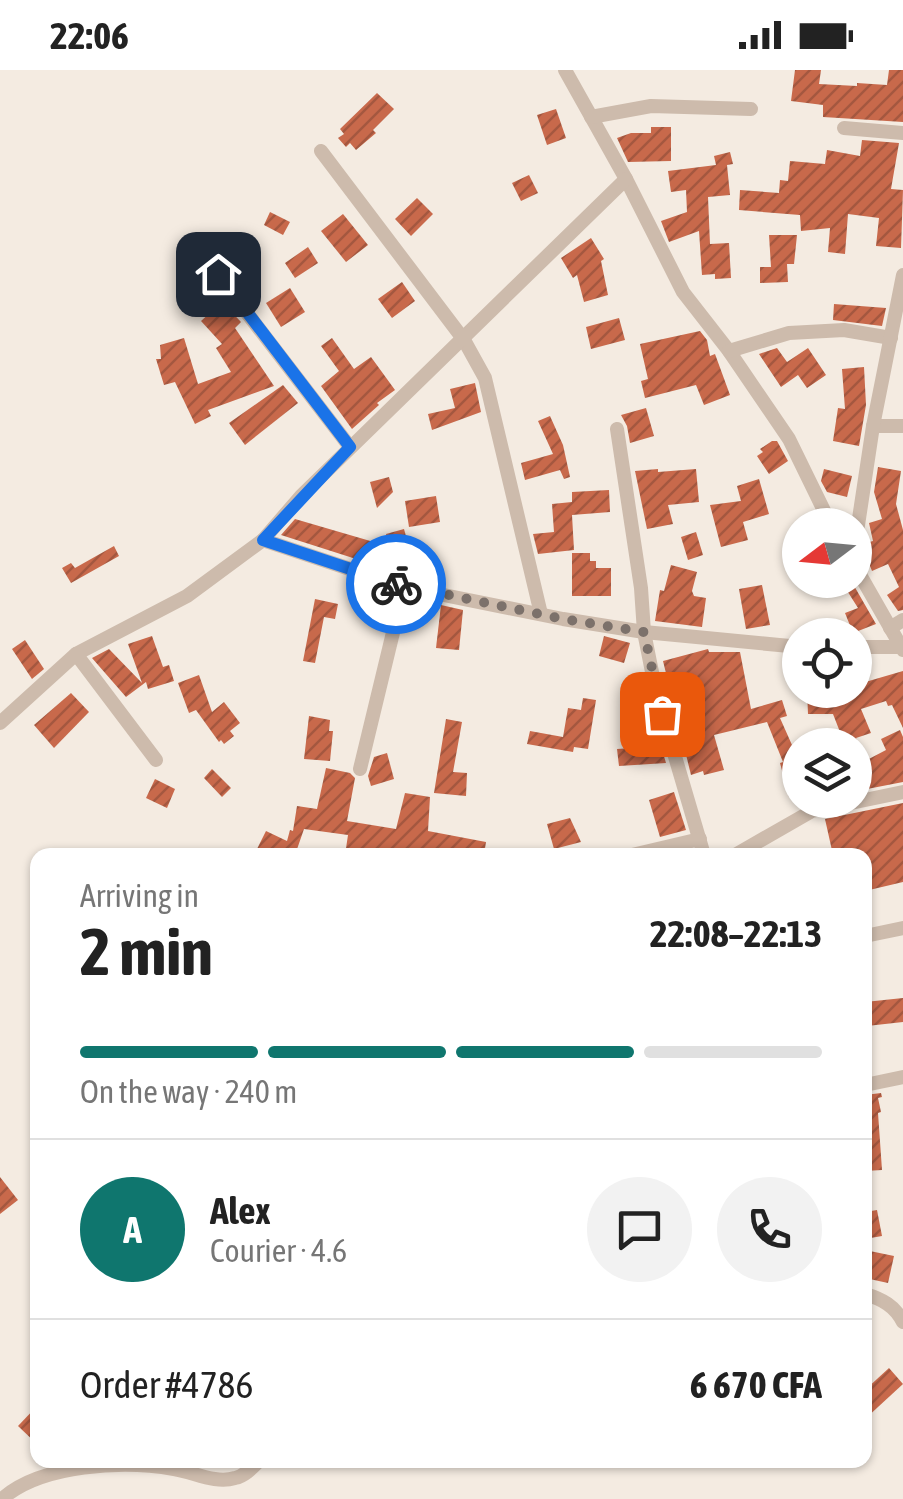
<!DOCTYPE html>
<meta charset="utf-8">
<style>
:root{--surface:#fff;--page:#f2f2f2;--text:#222;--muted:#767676;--line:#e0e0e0;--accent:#0f766e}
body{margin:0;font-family:"Asap Condensed",sans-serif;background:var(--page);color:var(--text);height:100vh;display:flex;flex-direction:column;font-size:38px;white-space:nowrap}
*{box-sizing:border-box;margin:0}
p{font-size:32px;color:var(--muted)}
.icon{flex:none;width:55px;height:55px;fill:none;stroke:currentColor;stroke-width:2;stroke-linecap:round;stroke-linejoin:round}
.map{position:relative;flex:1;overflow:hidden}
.drawer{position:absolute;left:30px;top:778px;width:842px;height:620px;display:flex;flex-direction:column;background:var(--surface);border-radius:20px;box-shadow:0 2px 8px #0004}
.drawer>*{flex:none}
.needle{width:65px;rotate:254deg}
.buttons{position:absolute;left:782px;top:438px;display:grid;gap:20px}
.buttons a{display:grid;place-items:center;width:90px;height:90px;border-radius:50%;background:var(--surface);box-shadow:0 2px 8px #0004;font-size:50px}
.pin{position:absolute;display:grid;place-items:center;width:85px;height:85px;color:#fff;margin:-42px;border-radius:20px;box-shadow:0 5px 15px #0006}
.courier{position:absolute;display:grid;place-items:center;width:100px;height:100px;margin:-50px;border:8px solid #1a73e8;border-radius:50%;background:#fff;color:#222;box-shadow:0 2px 12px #0007}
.overview em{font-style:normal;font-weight:700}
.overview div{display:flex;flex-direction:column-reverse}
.overview{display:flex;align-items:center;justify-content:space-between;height:170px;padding:0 50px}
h1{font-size:65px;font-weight:700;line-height:75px}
.bar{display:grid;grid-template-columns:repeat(4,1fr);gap:15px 10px;align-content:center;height:120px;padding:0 50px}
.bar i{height:12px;border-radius:8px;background:var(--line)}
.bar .current{background:var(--accent)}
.bar p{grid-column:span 4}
.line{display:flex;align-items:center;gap:25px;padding:0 50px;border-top:2px solid var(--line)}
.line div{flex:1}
.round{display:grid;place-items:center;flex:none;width:105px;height:105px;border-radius:52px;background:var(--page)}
.status{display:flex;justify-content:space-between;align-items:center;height:70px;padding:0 50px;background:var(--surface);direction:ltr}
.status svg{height:28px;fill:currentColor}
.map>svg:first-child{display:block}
</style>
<div class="status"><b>22:06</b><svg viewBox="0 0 49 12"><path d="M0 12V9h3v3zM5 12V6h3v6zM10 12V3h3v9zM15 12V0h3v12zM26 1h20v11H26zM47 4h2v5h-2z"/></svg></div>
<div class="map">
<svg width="903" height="1429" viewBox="0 0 903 1429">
<defs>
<pattern id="building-hatch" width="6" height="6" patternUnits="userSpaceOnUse" patternTransform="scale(2.5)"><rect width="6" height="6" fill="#c8694b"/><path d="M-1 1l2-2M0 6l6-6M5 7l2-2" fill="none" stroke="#a4573f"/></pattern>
</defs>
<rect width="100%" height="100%" fill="#f4ebe1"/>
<!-- building -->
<g fill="url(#building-hatch)">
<polygon points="795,0 821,0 819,14 857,16 857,13 887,15 889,0 903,0 903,52 823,47 823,35 791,31"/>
<polygon points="377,23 394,39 373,60 376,63 356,80 350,73 346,77 338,68 344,64 340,59"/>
<polygon points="556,39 566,68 547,75 537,45"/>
<polygon points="651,57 671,57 671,91 628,92 617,68 631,63 651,63"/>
<polygon points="862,70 899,73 891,119 903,120 901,178 876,176 879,148 848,144 845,184 828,182 830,158 801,161 800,145 739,140 740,120 779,123 780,110 788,111 790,91 825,94 827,80 860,86"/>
<polygon points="730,82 733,94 727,95 730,125 708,127 710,174 729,173 731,208 715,209 715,204 702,205 699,161 669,172 661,151 687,142 686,120 671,122 668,101 716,95 714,86"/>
<polygon points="529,105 538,123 521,131 512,113"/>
<polygon points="417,128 433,144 411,166 395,149"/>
<polygon points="270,142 290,152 283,165 264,155"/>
<polygon points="343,144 368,175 346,192 321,161"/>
<polygon points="769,165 797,165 794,194 787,194 788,212 760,213 760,197 771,197"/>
<polygon points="591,168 604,189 601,191 608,225 584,232 577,205 573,208 561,188"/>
<polygon points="308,177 318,193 295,208 285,193"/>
<polygon points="402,212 415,231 392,248 378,229"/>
<polygon points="290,218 305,242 281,257 266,233"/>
<polygon points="222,232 241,252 235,258 274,316 208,340 211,346 195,354 175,312 164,315 156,289 161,289 160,275 184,268 198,314 231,302 216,278 222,274 201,251"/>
<polygon points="834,234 886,238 882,256 833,250"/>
<polygon points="619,248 625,270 591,279 586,257"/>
<polygon points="700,261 707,270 710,286 715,284 730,325 704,335 696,315 645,328 641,311 648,309 640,274"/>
<polygon points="332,268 354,299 371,287 395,320 377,333 379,335 352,359 321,316 339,301 321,276"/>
<polygon points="777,278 787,292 808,278 826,305 807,318 798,305 781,317 759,284"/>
<polygon points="864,297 866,335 859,376 833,371 838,338 845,339 842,299"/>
<polygon points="475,313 481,342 432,360 428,344 455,338 450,319"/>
<polygon points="283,315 298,333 245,375 229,353"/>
<polygon points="646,338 654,366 630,373 627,356 621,345"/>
<polygon points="550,346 563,375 570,407 564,409 560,400 525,410 521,393 553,384 538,351"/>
<polygon points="772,371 777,371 788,391 769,404 757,386 763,382 760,379"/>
<polygon points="878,397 901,401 896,434 903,460 903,540 898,541 887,525 899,517 888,494 872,501 864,481 866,473 873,471 869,453 882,449 874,422"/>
<polygon points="658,399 658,402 696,399 699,432 668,435 673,454 647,459 635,401"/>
<polygon points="824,399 852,406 847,427 827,422 821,411"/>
<polygon points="389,407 393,422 377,438 370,412"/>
<polygon points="759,409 769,444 743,452 748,470 721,477 710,435 741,431 737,416"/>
<polygon points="609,420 610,442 572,445 574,480 538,484 533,464 554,462 552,434 572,432 572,422"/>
<polygon points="436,426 440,452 409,457 405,431"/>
<polygon points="295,449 384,475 378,496 281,465"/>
<polygon points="404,459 412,488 393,492 386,464"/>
<polygon points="696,462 703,485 688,490 681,467"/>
<polygon points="114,476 119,486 71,513 62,498 71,493 75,498"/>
<polygon points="572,483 590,483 590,491 596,491 596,498 611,498 611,526 572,526"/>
<polygon points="671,495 697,502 692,521 694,526 706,528 702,557 655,551 660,520 664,521"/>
<polygon points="853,514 876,554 853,563 845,543 858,538 846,519"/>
<polygon points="762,515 770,555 746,559 739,519"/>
<polygon points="315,529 338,534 335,549 324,547 315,593 303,591"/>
<polygon points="441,535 463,540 459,580 436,578"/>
<polygon points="152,566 163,597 169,595 174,611 148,619 146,612 126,627 92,588 109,579 142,613 128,574"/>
<polygon points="604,566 630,573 624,593 599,586"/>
<polygon points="25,570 44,599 32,609 12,579"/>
<polygon points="708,579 709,582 740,582 751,639 782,630 787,646 780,648 800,693 800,724 789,727 780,693 783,692 767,652 714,665 724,700 704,705 703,701 691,705 663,591"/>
<polygon points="903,601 903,658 892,635 888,636 886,631 861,639 871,663 856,668 865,691 886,680 881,669 900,660 903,667 903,712 862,720 855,701 855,675 845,675 833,644 808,644 807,620 855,620 855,615"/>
<polygon points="199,605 212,642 224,632 240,653 230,661 234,666 224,674 221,670 219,672 196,640 189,643 178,613"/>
<polygon points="71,623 89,642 54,678 34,655"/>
<polygon points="583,628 596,630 588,679 574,677 573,682 527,674 530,661 563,667 568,638 581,640"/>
<polygon points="309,646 330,650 329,661 333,661 330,691 304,689"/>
<polygon points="446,649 462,652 453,702 467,703 466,726 434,723"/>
<polygon points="661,676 666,693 619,696 617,679"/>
<polygon points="387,683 394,709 371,716 368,706 374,687"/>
<polygon points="326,698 350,703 355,708 347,751 396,759 405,723 430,727 428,761 486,772 484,785 424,782 424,785 387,785 367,781 367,785 345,785 348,765 304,759 295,785 254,785 266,761 287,771 290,760 293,761 297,736 317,739"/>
<polygon points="212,699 231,718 222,727 204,708"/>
<polygon points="155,709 175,719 167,738 146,728"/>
<polygon points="674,722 686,760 660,767 649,730"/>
<polygon points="903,733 903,812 865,821 865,785 833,785 825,749"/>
<polygon points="570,748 581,772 554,779 547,754"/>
<polygon points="903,928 903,952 867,956 865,932"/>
<polygon points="881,1023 882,1027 878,1028 881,1042 878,1043 882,1100 865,1101 865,1025"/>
<polygon points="0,1107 18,1130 0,1144"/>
<polygon points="877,1140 882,1166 865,1169 865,1142"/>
<polygon points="865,1180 894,1186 888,1213 865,1208"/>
<polygon points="889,1298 903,1314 865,1349 865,1320"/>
<polygon points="38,1335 38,1375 18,1356"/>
</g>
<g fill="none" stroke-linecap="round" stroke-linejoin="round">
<!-- street -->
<g stroke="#cdbbac" stroke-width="14">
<polyline points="565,0 626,109 683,222 729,281 789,369 831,455"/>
<polyline points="591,47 651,36 751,39"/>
<polyline points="844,58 903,63"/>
<polyline points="321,81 464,270 485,308 541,544"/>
<polyline points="626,109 301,426 263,470 404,517 563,549 644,562 800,577"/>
<polyline points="217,204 350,377"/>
<polyline points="729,281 789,263 844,260 891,268"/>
<polyline points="873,356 903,356"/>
<polyline points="617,359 641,518 644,562 656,622 704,785"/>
<polyline points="855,475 873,356 903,205"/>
<polyline points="855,496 903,580"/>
<polyline points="890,558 903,550"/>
<polyline points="855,577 901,577"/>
<polyline points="76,584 156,690"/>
<polyline points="0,653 76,584 187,526 263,470"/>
<polyline points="360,699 404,517"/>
<polyline points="632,785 700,769"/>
<polyline points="735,785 812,741 903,722"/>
<polyline points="865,866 903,858"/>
<polyline points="865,1015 903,1007"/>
<path d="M865,1224c17,5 30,12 38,28"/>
<path d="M2,1429c39,-35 122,-39 172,-30 20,3 41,15 61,9 10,-2 18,-11 25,-18"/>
</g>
</g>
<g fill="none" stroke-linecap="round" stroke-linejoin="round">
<!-- done -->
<polyline stroke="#7c716b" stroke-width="10" stroke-dasharray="0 18" points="396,514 563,549 644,562 662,644"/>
<!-- route -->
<polyline stroke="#1a73e8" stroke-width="12" points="218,204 350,377 263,470 396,514"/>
</g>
</svg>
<div class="buttons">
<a><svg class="needle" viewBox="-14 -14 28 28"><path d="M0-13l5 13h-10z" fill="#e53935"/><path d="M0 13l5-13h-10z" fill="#767676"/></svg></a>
<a><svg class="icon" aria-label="locate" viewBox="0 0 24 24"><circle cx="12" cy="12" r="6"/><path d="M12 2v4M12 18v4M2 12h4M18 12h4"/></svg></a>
<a><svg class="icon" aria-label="layers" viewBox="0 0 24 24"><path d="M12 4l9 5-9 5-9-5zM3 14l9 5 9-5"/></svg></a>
</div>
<div class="pin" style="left:662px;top:644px;background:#ea580c"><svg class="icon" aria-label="bag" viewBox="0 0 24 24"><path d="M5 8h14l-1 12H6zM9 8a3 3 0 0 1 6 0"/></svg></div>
<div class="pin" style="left:218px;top:204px;background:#1f2937"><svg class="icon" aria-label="home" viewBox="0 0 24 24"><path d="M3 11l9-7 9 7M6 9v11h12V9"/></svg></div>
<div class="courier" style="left:396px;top:514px"><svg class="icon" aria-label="bike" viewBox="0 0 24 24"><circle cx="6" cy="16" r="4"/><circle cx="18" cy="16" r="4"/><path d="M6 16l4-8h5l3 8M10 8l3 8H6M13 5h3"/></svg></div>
<section class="drawer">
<div class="overview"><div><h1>2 min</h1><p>Arriving in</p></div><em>22:08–22:13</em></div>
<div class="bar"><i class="current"></i><i class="current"></i><i class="current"></i><i></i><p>On the way · 240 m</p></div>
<div class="line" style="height:180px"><b class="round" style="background:var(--accent);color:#fff">A</b><div><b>Alex</b><p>Courier · 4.6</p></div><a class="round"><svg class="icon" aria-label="chat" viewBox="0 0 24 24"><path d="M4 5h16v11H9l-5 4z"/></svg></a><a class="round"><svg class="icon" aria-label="phone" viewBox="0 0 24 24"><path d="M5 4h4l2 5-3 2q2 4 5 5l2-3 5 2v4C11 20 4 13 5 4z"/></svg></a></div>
<div class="line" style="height:130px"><div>Order #4786</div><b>6 670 CFA</b></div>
</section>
</div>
